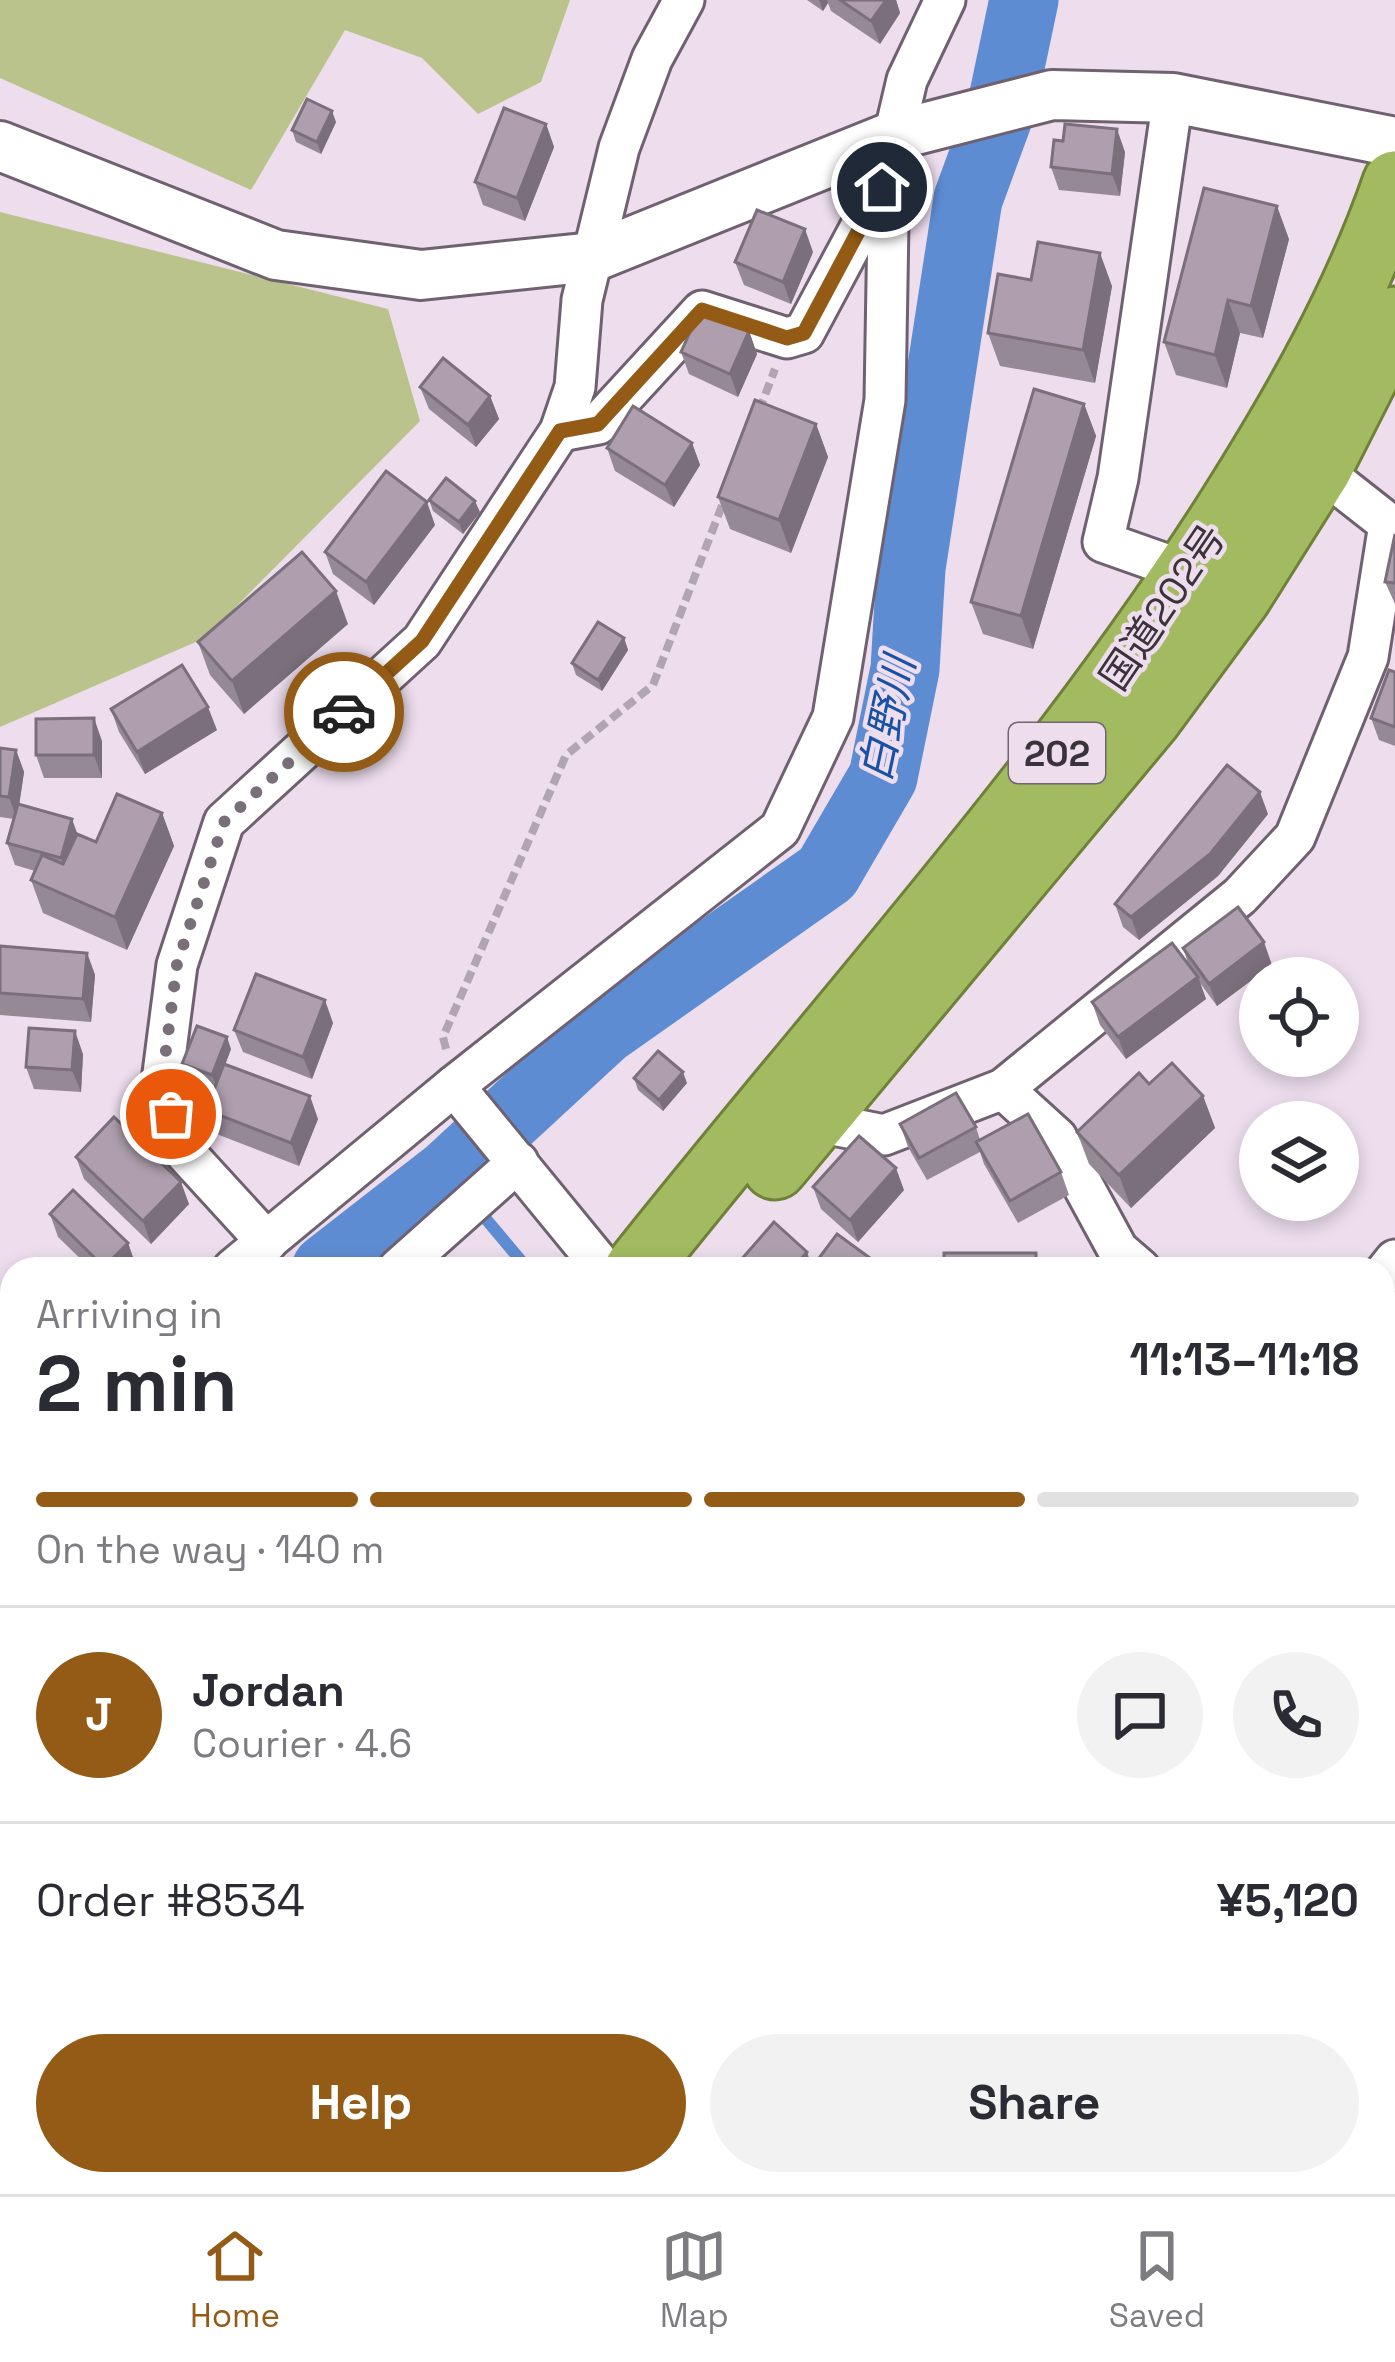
<!DOCTYPE html>
<meta charset="utf-8">
<style>
:root{--surface:#fff;--page:#f2f2f3;--text:#2b2b33;--muted:#7c7c81;--line:#e1e1e2;--accent:#935b15}
body{margin:0;font-family:"Space Grotesk","Noto Sans JP",sans-serif;background:var(--page);color:var(--text);height:100vh;display:flex;flex-direction:column;font-size:45px;white-space:nowrap}
*{box-sizing:border-box;margin:0}
p{font-size:39px;color:var(--muted)}
.icon{flex:none;width:66px;height:66px;fill:none;stroke:currentColor;stroke-width:2;stroke-linecap:round;stroke-linejoin:round}
.map{position:relative;flex:1;overflow:hidden}
.drawer{position:absolute;left:0px;top:1257px;width:1395px;height:939px;display:flex;flex-direction:column;background:var(--surface);border-radius:36px 36px 0 0;box-shadow:0 6px 18px #0003}
.drawer>*{flex:none}
.controls{position:absolute;left:1239px;top:957px;display:grid;gap:24px}
.controls a{display:grid;place-items:center;width:120px;height:120px;border-radius:50%;background:var(--surface);box-shadow:0 6px 18px #0003;font-size:60px}
.pin{position:absolute;display:grid;place-items:center;width:102px;height:102px;color:#fff;margin:-51px;border:6px solid #fff;border-radius:50%;box-shadow:0 3px 12px #0007}
.courier{position:absolute;display:grid;place-items:center;width:120px;height:120px;margin:-60px;border:9px solid #935b15;border-radius:50%;background:#fff;color:#222;box-shadow:0 3px 15px #0007}
.summary em{font-style:normal;font-weight:700}
.summary div{display:flex;flex-direction:column-reverse}
.summary{display:flex;align-items:center;justify-content:space-between;height:204px;padding:0 36px}
h1{font-size:78px;font-weight:700;line-height:90px}
.bar{display:grid;grid-template-columns:repeat(4,1fr);gap:18px 12px;align-content:center;height:144px;padding:0 36px}
.bar i{height:15px;border-radius:9px;background:var(--line)}
.bar .selected{background:var(--accent)}
.bar p{grid-column:span 4}
.line{display:flex;align-items:center;gap:30px;padding:0 36px;border-top:3px solid var(--line)}
.line div{flex:1}
.round{display:grid;place-items:center;flex:none;width:126px;height:126px;border-radius:63px;background:var(--page)}
.cta{display:flex;gap:24px;margin-top:auto;padding:24px 36px}
.cta a{flex:1;height:138px;border-radius:72px;background:var(--accent);color:#fff;font-size:48px;font-weight:700;line-height:138px;text-align:center}
.cta a+a{background:var(--page);color:var(--text)}
.tab-bar{display:flex;justify-content:space-around;align-items:center;height:168px;border-top:3px solid var(--line);background:var(--surface);font-size:33px;color:var(--muted)}
.tab-bar a{display:grid;justify-items:center;gap:6px}
.tab-bar .selected{color:var(--accent)}
.map>svg:first-child{display:block}
</style>
<div class="map">
<svg width="1395" height="2194" viewBox="0 0 1395 2194">
<rect width="100%" height="100%" fill="#eddded"/>
<!-- green -->
<g fill="#bac38b">
<polygon points="0,0 570,0 541,82 478,114 422,58 345,30 251,190 0,78"/>
<polygon points="0,212 388,309 420,421 205,638 0,727"/>
<polygon points="1395,2063 1395,2194 1253,2194 1256,2184 1383,2184 1383,2075"/>
<polygon points="52,2184 604,2184 619,2194 44,2194"/>
</g>
<g fill="none" stroke-linecap="round" stroke-linejoin="round">
<!-- stream -->
<g stroke="#5d8cd2" stroke-width="12">
<polyline points="448,1174 528,1269"/>
<polyline points="1383,1915 1395,1916"/>
</g>
<!-- river -->
<g stroke="#5d8cd2" stroke-width="69">
<polyline points="326,1269 448,1174 604,1030 827,873 883,777 905,669 911,568 968,199 1001,109 1024,0"/>
<polyline points="0,1381 12,1383"/>
</g>
<defs>
<g id="minor">
<polyline points="1173,98 1118,478 1103,542 1188,572"/>
<polyline points="560,431 598,424 702,311 787,338 804,333 882,187"/>
<polyline points="454,1086 604,1269"/>
<polyline points="1003,1089 1057,1138 1118,1250 1140,1269"/>
<polyline points="813,1121 884,1135 1003,1089 1240,896 1295,837 1368,657 1389,524 1319,469"/>
<polyline points="267,1242 180,1147 162,1081 177,965 224,822 422,641 560,431 575,387 582,300 619,148 652,59 684,0"/>
<polyline points="233,1269 454,1086 780,829 833,717 885,400 888,223 882,187 907,80 945,0"/>
<polyline points="398,1269 518,1162"/>
<polyline points="1383,1275 1395,1260"/>
<polyline points="0,1321 12,1324"/>
<polyline points="1383,1666 1395,1673"/>
<polyline points="1057,2194 1057,2184"/>
</g>
<polyline id="tertiary" points="0,146 276,255 421,275 593,257 896,135 1052,95 1173,98 1395,142"/>
<g id="trunk">
<polyline points="775,1167 1149,718 1239,596 1319,469 1395,319"/>
<path d="M637,1269c200,-252 420,-490 593,-762 65,-103 125,-208 165,-324"/>
<polyline points="0,2041 12,2026"/>
<polyline points="0,2126 12,2111"/>
</g>
</defs>
<!-- minor casing -->
<use href="#minor" stroke="#6f616f" stroke-width="45"/>
<!-- tertiary casing -->
<use href="#tertiary" stroke="#6f616f" stroke-width="54"/>
<!-- trunk casing -->
<use href="#trunk" stroke="#6f8139" stroke-width="69"/>
<!-- path -->
<g stroke="#b2a5b2" stroke-width="8" stroke-dasharray="12 6" stroke-linecap="butt">
<polyline points="759,411 775,369"/>
<polyline points="446,1049 443,1037 566,755 653,685 723,503"/>
</g>
<!-- minor -->
<use href="#minor" stroke="#fff" stroke-width="39"/>
<!-- tertiary -->
<use href="#tertiary" stroke="#fff" stroke-width="48"/>
<!-- trunk -->
<use href="#trunk" stroke="#a2bb60" stroke-width="63"/>
</g>
<!-- wall -->
<g fill="#968996">
<polygon points="807,0 896,0 900,13 880,44 831,11 828,3 823,11"/>
<polygon points="336,122 321,154 296,142 292,130"/>
<polygon points="546,124 554,147 525,221 483,205 475,182"/>
<polygon points="1125,152 1120,196 1059,190 1051,167"/>
<polygon points="1289,239 1263,338 1240,333 1227,388 1176,375 1164,342"/>
<polygon points="813,252 791,304 744,285 735,262"/>
<polygon points="1031,280 1112,286 1095,383 1000,366 988,333"/>
<polygon points="749,331 757,354 738,397 689,374 681,352"/>
<polygon points="420,387 490,396 499,419 476,447 429,409"/>
<polygon points="1084,404 1096,436 1033,649 983,634 971,602"/>
<polygon points="816,424 828,457 791,553 730,529 718,497"/>
<polygon points="692,443 700,465 674,507 615,471 607,448"/>
<polygon points="429,500 480,512 463,534 433,511"/>
<polygon points="435,525 374,605 333,574 325,552"/>
<polygon points="1395,534 1395,604 1385,582"/>
<polygon points="348,624 244,714 210,675 198,642"/>
<polygon points="624,638 628,650 602,691 576,675 572,663"/>
<polygon points="1395,672 1395,746 1379,740 1371,718"/>
<polygon points="111,709 217,730 145,774 119,732"/>
<polygon points="102,741 102,778 44,778 36,755"/>
<polygon points="0,748 16,750 24,772 19,804 96,842 162,813 174,846 127,950 43,913 31,880 35,871 15,865 7,843 14,819 0,817"/>
<polygon points="1268,814 1218,876 1139,940 1123,927 1115,904"/>
<polygon points="0,946 87,953 95,975 91,1022 0,1015"/>
<polygon points="1183,948 1272,965 1217,1006 1200,983 1206,999 1126,1059 1100,1025 1092,1002 1189,966"/>
<polygon points="333,1023 312,1079 243,1052 234,1030"/>
<polygon points="231,1049 225,1064 318,1119 299,1166 214,1133 206,1110 216,1086 186,1075 182,1064"/>
<polygon points="83,1054 81,1092 34,1089 26,1067"/>
<polygon points="634,1078 687,1083 663,1111 638,1090"/>
<polygon points="1149,1084 1203,1096 1215,1128 1131,1208 1089,1164 1077,1132"/>
<polygon points="900,1124 976,1127 980,1140 1061,1172 1069,1195 1018,1223 984,1164 980,1152 927,1180 908,1147"/>
<polygon points="76,1157 189,1204 151,1244 84,1179"/>
<polygon points="813,1187 904,1190 858,1242 821,1209"/>
<polygon points="50,1214 128,1243 136,1266 133,1269 91,1269 58,1237"/>
<polygon points="1383,1388 1395,1395 1395,1479 1383,1472"/>
<polygon points="1383,1530 1395,1530 1395,1602 1383,1596"/>
<polygon points="1395,1679 1395,1742 1383,1736 1383,1687 1384,1689"/>
<polygon points="0,1730 12,1761 12,1889 0,1894"/>
</g>
<!-- shaded-wall -->
<g fill="#7a6f7a">
<polygon points="819,0 827,0 828,3 823,11"/>
<polygon points="886,0 896,0 900,13 880,44 871,21"/>
<polygon points="332,111 336,122 321,154 317,142"/>
<polygon points="546,124 554,147 525,221 517,198"/>
<polygon points="1117,129 1125,152 1120,196 1112,174"/>
<polygon points="1277,206 1289,239 1263,338 1251,306"/>
<polygon points="805,229 813,252 791,304 783,282"/>
<polygon points="1100,253 1112,286 1095,383 1083,350"/>
<polygon points="1228,300 1240,333 1227,388 1215,355"/>
<polygon points="749,331 757,354 738,397 730,374"/>
<polygon points="490,396 499,419 476,447 468,425"/>
<polygon points="1084,404 1096,436 1033,649 1021,616"/>
<polygon points="816,424 828,457 791,553 779,520"/>
<polygon points="692,443 700,465 674,507 665,485"/>
<polygon points="475,501 480,512 463,534 459,522"/>
<polygon points="427,502 435,525 374,605 366,582"/>
<polygon points="336,591 348,624 244,714 232,681"/>
<polygon points="624,638 628,650 602,691 598,680"/>
<polygon points="208,707 217,730 145,774 137,752"/>
<polygon points="94,718 102,741 102,778 94,755"/>
<polygon points="16,750 24,772 17,820 9,797"/>
<polygon points="1260,792 1268,814 1218,876 1139,940 1131,917"/>
<polygon points="162,813 174,846 127,950 115,917"/>
<polygon points="72,819 80,841 69,880 61,858"/>
<polygon points="1264,942 1272,965 1217,1006 1209,984"/>
<polygon points="87,953 95,975 91,1022 83,999"/>
<polygon points="1198,977 1206,999 1126,1059 1118,1037"/>
<polygon points="325,1000 333,1023 312,1079 303,1057"/>
<polygon points="75,1031 83,1054 81,1092 72,1070"/>
<polygon points="227,1037 231,1049 217,1087 212,1075"/>
<polygon points="683,1072 687,1083 663,1111 659,1100"/>
<polygon points="310,1096 318,1119 299,1166 291,1143"/>
<polygon points="1203,1096 1215,1128 1131,1208 1119,1175"/>
<polygon points="896,1168 904,1190 858,1242 850,1220"/>
<polygon points="181,1182 189,1204 151,1244 143,1221"/>
<polygon points="128,1243 136,1266 133,1269 105,1269 104,1267"/>
<polygon points="807,1252 813,1269 792,1269"/>
<polygon points="1383,1356 1388,1368 1383,1376"/>
<polygon points="914,2184 930,2184 926,2194 911,2194"/>
<polygon points="1024,2184 1029,2184 1032,2194 1020,2194"/>
<polygon points="1134,2184 1149,2184 1146,2194 1130,2194"/>
</g>
<!-- building -->
<g fill="#af9fae" stroke="#7a6f7a" stroke-width="3">
<polygon points="840,0 886,0 871,21"/>
<polygon points="307,99 332,111 317,142 292,130"/>
<polygon points="504,108 546,124 517,198 475,182"/>
<polygon points="1065,124 1117,129 1112,174 1051,167 1054,140 1063,141"/>
<polygon points="1204,188 1277,206 1251,306 1228,300 1215,355 1164,342"/>
<polygon points="757,210 805,229 783,282 735,262"/>
<polygon points="1038,242 1100,253 1083,350 988,333 998,274 1031,280"/>
<polygon points="700,310 749,331 730,374 681,352"/>
<polygon points="443,358 490,396 468,425 420,387"/>
<polygon points="1034,389 1084,404 1021,616 971,602"/>
<polygon points="755,400 816,424 779,520 718,497"/>
<polygon points="633,406 692,443 665,485 607,448"/>
<polygon points="386,471 427,502 366,582 325,552"/>
<polygon points="446,478 475,501 459,522 429,500"/>
<polygon points="1395,534 1395,583 1385,582"/>
<polygon points="302,552 336,591 232,681 198,642"/>
<polygon points="598,622 624,638 598,680 572,663"/>
<polygon points="182,665 208,707 137,752 111,709"/>
<polygon points="1389,670 1395,672 1395,727 1371,718"/>
<polygon points="94,718 94,755 36,755 36,719"/>
<polygon points="0,748 16,750 9,797 0,796"/>
<polygon points="1227,765 1260,792 1210,854 1131,917 1115,904"/>
<polygon points="117,794 162,813 115,917 31,880 42,855 63,864 77,834 96,842"/>
<polygon points="18,804 72,819 61,858 7,843"/>
<polygon points="1238,907 1264,942 1209,984 1183,948"/>
<polygon points="1172,943 1198,977 1118,1037 1092,1002"/>
<polygon points="0,946 87,953 83,999 0,993"/>
<polygon points="256,974 325,1000 303,1057 234,1030"/>
<polygon points="197,1026 227,1037 212,1075 182,1064"/>
<polygon points="29,1028 75,1031 72,1070 26,1067"/>
<polygon points="658,1051 683,1072 659,1100 634,1078"/>
<polygon points="1172,1063 1203,1096 1119,1175 1077,1132 1139,1073 1149,1084"/>
<polygon points="224,1064 310,1096 291,1143 206,1110"/>
<polygon points="956,1093 976,1127 919,1158 900,1124"/>
<polygon points="1028,1114 1061,1172 1010,1201 976,1142"/>
<polygon points="114,1117 181,1182 143,1221 76,1157"/>
<polygon points="859,1136 896,1168 850,1220 813,1187"/>
<polygon points="73,1190 128,1243 104,1267 50,1214"/>
<polygon points="774,1222 807,1252 792,1269 733,1269"/>
<polygon points="837,1234 885,1269 831,1269 819,1258"/>
<rect x="944" y="1253" width="92" height="16"/>
<polygon points="1383,1388 1395,1395 1395,1451 1391,1459 1383,1455"/>
<polygon points="1385,1525 1395,1530 1395,1583 1383,1578 1383,1530"/>
<polygon points="1389,1676 1395,1679 1395,1724 1383,1718 1383,1690"/>
<polygon points="0,1730 12,1761 12,1852 0,1857"/>
<polygon points="866,2184 914,2184 911,2194 883,2194 865,2188"/>
<polygon points="934,2184 1024,2184 1020,2194 931,2194"/>
<polygon points="1073,2184 1134,2184 1130,2194 1081,2194 1073,2191"/>
</g>
<g fill="none" stroke-linecap="round" stroke-linejoin="round">
<!-- done -->
<polyline stroke="#796f79" stroke-width="12" stroke-dasharray="0 21.6" points="171,1114 162,1081 177,964 224,822 344,712"/>
<!-- route -->
<polyline stroke="#935b15" stroke-width="15" points="344,712 422,641 560,431 598,424 702,310 787,338 804,333 882,187"/>
</g>
<g text-anchor="middle" stroke-width="9" stroke-linejoin="round" paint-order="stroke">
<!-- shield labels -->
<rect fill="#eddded" stroke="#706770" stroke-width="3" x="1009" y="723" width="96" height="60" rx="9"/>
<g font-size="36" font-weight="bold" fill="#3a343a">
<text x="1057" y="766">202</text>
</g>
<!-- street labels -->
<g font-size="39" fill="#3a343a" stroke="#eddded">
<text transform="translate(1162 607) rotate(-56)" y="14">国道202号</text>
</g>
<!-- water labels -->
<g font-size="42" font-style="italic" fill="#1752a6" stroke="#eddded">
<text transform="translate(887 719) rotate(-78)" y="15">白野川</text>
</g>
</g>
</svg>
<div class="controls">
<a><svg class="icon" aria-label="locate" viewBox="0 0 24 24"><circle cx="12" cy="12" r="6"/><path d="M12 2v4M12 18v4M2 12h4M18 12h4"/></svg></a>
<a><svg class="icon" aria-label="layers" viewBox="0 0 24 24"><path d="M12 4l9 5-9 5-9-5zM3 14l9 5 9-5"/></svg></a>
</div>
<div class="pin" style="left:171px;top:1114px;background:#ea580c"><svg class="icon" aria-label="bag" viewBox="0 0 24 24"><path d="M5 8h14l-1 12H6zM9 8a3 3 0 0 1 6 0"/></svg></div>
<div class="pin" style="left:882px;top:187px;background:#1f2937"><svg class="icon" aria-label="home" viewBox="0 0 24 24"><path d="M3 11l9-7 9 7M6 9v11h12V9"/></svg></div>
<div class="courier" style="left:344px;top:712px"><svg class="icon" aria-label="car" viewBox="0 0 24 24"><path d="M5 17H2v-5l4-1 3-4h7l3 4 3 1v5h-3M9 17h6M6 11h13"/><circle cx="7" cy="17" r="2"/><circle cx="17" cy="17" r="2"/></svg></div>
<section class="drawer">
<div class="summary"><div><h1>2 min</h1><p>Arriving in</p></div><em>11:13–11:18</em></div>
<div class="bar"><i class="selected"></i><i class="selected"></i><i class="selected"></i><i></i><p>On the way · 140 m</p></div>
<div class="line" style="height:216px"><b class="round" style="background:var(--accent);color:#fff">J</b><div><b>Jordan</b><p>Courier · 4.6</p></div><a class="round"><svg class="icon" aria-label="chat" viewBox="0 0 24 24"><path d="M4 5h16v11H9l-5 4z"/></svg></a><a class="round"><svg class="icon" aria-label="phone" viewBox="0 0 24 24"><path d="M5 4h4l2 5-3 2q2 4 5 5l2-3 5 2v4C11 20 4 13 5 4z"/></svg></a></div>
<div class="line" style="height:156px"><div>Order #8534</div><b>¥5,120</b></div>
<div class="cta"><a>Help</a><a>Share</a></div>
</section>
</div>
<nav class="tab-bar">
<a class="selected"><svg class="icon" aria-label="home" viewBox="0 0 24 24"><path d="M3 11l9-7 9 7M6 9v11h12V9"/></svg>Home</a>
<a><svg class="icon" aria-label="map" viewBox="0 0 24 24"><path d="M3 6l6-2 6 2 6-2v14l-6 2-6-2-6 2zM9 4v14M15 6v14"/></svg>Map</a>
<a><svg class="icon" aria-label="saved" viewBox="0 0 24 24"><path d="M7 4h10v16l-5-4-5 4z"/></svg>Saved</a>
</nav>
